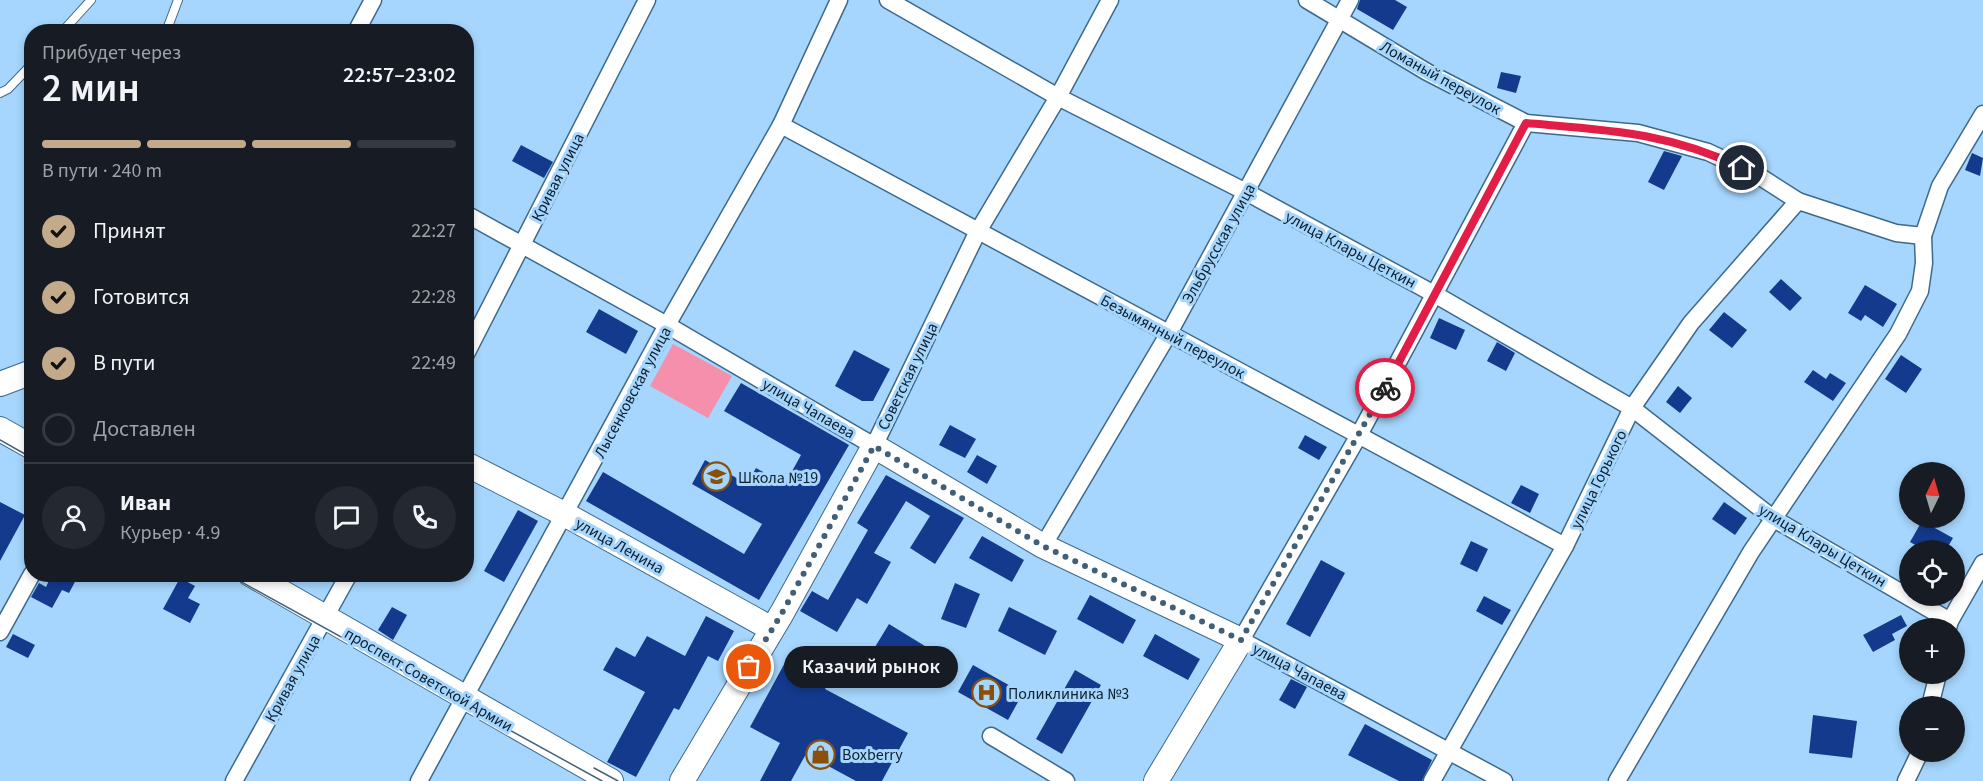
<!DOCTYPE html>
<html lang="ru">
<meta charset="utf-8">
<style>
:root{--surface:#171b24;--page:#242831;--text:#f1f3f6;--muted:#9ea1a6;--line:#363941;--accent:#c3aa8b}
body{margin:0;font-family:"Source Sans 3",sans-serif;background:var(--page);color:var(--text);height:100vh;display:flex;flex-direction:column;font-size:22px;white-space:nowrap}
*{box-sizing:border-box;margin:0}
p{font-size:20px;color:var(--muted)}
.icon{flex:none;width:33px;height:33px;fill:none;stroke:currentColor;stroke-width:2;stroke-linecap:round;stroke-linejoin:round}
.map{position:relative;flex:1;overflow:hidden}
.drawer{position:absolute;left:24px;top:24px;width:450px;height:558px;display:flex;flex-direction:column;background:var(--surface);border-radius:24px;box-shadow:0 3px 9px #0003}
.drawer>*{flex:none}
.needle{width:39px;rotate:5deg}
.buttons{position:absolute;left:1899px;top:462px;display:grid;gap:12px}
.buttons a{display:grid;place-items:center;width:66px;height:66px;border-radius:50%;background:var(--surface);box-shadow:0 3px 9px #0003;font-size:30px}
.pin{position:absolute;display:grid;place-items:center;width:51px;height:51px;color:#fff;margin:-26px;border:3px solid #fff;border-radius:50%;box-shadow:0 2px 6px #0007}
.courier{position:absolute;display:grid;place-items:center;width:60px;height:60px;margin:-30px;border:4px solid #e11d48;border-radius:50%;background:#fff;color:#222;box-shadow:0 2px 8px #0007}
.bubble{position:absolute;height:42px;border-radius:21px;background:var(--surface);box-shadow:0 3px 9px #0003;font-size:20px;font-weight:600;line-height:42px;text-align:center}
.summary em{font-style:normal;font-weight:600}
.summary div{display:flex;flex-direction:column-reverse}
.summary{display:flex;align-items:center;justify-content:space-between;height:102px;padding:0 18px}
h1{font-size:39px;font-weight:600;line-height:45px}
.bar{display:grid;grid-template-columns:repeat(4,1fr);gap:9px 6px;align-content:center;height:72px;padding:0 18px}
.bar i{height:8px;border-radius:4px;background:var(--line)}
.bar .selected{background:var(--accent)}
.bar p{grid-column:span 4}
.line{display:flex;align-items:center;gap:15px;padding:0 18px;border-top:2px solid var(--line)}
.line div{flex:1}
.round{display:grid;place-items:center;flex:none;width:63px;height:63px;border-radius:32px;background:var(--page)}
ol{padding:0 18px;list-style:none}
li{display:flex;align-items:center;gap:18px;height:66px}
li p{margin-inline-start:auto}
li .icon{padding:6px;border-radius:50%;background:var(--accent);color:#111;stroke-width:4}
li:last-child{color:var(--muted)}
li i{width:33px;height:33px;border:3px solid var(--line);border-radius:50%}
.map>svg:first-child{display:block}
</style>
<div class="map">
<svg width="1983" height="781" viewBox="0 0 1983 781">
<rect width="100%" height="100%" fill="#a6d6fd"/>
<!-- green -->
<polygon fill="#f58fab" points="673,344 732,376 708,418 650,386"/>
<!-- building -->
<g fill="#143a8e">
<polygon points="1360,0 1395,0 1407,7 1393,30 1357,9"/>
<polygon points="1501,72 1521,76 1516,93 1497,88"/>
<polygon points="521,145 553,162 544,178 512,161"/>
<polygon points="1664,151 1682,156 1664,190 1648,182"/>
<polygon points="1972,153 1983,158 1980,176 1965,170"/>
<polygon points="1781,279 1802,298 1790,311 1769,292"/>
<polygon points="1865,285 1897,304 1883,327 1865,315 1861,321 1848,313"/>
<polygon points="599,309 638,331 626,354 586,332"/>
<polygon points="1724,312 1747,330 1732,348 1709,330"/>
<polygon points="1439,318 1465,330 1456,350 1430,338"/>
<polygon points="1497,342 1515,353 1506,371 1487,361"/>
<polygon points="854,350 890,369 873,401 862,401 835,386"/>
<polygon points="1901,355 1922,369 1906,393 1885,379"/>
<polygon points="1813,370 1826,379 1830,373 1846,383 1833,401 1804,382"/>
<polygon points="741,383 849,445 759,600 586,501 603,472 744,554 762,524 692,484 705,460 747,484 756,468 785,484 801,455 724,411"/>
<polygon points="1678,386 1692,398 1680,413 1666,402"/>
<polygon points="950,425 976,439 965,458 939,445"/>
<polygon points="1305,435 1327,447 1319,460 1298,448"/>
<polygon points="977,455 997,466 987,484 967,472"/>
<polygon points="886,475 964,518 935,564 910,548 930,516 906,501 874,553 891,562 867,604 857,598 837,632 800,611 812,591 828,600 868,530 857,523"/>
<polygon points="1521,485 1539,494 1530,513 1511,503"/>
<polygon points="0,502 25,515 0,561"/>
<polygon points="1724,502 1747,518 1735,535 1712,519"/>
<polygon points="518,510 538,521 504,582 484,571"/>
<polygon points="1922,521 1953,538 1946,550 1924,550 1910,542"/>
<polygon points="982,536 1024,560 1012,582 969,558"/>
<polygon points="1471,541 1488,549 1477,572 1460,564"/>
<polygon points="1321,560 1345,573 1310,637 1286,624"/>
<polygon points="52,574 70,574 77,578 69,593 62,590 52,608 31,597 39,583 46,587"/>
<polygon points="180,578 195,586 188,598 200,604 190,623 163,609"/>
<polygon points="955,583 980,594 966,628 941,619"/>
<polygon points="1090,595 1136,620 1123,644 1077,619"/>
<polygon points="1484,596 1511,610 1502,625 1476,611"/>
<polygon points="392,607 407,615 393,640 378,630"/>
<polygon points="1009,607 1057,631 1045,655 998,631"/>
<polygon points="1901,615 1907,626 1892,634 1895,640 1873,652 1863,635"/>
<polygon points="706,616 734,631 718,661 708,656 679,710 674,708 636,777 607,762 645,692 603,670 616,647 635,657 647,636 685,656"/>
<polygon points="889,624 951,662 937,685 875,647"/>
<polygon points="13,634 35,645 28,658 6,647"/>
<polygon points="1155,634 1200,659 1188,680 1143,656"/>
<polygon points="788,657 830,679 825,689 908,733 882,781 856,781 806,754 791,781 760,781 780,743 750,727"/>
<polygon points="973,665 1023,693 1008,720 958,692"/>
<polygon points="1075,670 1101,685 1062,754 1036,739"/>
<polygon points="1291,679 1307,687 1295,709 1279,700"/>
<polygon points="1813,715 1857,721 1852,758 1809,753"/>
<polygon points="1365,724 1432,760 1422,781 1399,781 1348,755"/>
</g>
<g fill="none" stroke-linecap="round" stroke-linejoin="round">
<defs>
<g id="service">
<polyline points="62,32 91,0"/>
<polyline points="166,32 178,0"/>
<polyline points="0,93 8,89 32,64"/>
</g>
<g id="minor">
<polyline points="888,0 1058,97 1246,192 1436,295 1632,408 1774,519 1950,621"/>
<polyline points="1307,0 1427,72 1526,123 1638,133 1708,152 1759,176 1798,201 1896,233 1923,236"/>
<polyline points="356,32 373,0"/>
<polyline points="781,125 1565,546"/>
<polyline points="466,214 667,325 874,446 977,233 1058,97 1110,0"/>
<polyline points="466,354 647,0"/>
<polyline points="1043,546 1169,333 1350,0"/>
<polyline points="1948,628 1950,621 1983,563"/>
<polyline points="0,632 32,574"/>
<polyline points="1930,706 1938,674"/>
<polyline points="991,736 1066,781"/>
<polyline points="234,781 349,574"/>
<polyline points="419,781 667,325 781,125 839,0"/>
<polyline points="1432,781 1565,546 1632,408 1691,323 1798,201"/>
<polyline points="1504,781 1241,640 1359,435 1526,123"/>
<polyline points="1617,781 1751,552 1898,334 1920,291 1924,263 1923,236 1940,186 1983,114"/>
<polyline points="1906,781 1920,752"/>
</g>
<g id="secondary">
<polyline points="0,384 32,372"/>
<polyline points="0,429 32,447"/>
<polyline points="466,464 566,515 772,629"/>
<polyline points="250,574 611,781"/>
<polyline points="682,781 782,613 874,446 1043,546 1241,640 1156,781"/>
</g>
</defs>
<!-- service casing -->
<use href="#service" stroke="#3d6a8c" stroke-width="10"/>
<!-- minor casing -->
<use href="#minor" stroke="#3d6a8c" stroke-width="19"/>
<!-- secondary casing -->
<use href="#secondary" stroke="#3d6a8c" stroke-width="26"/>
<!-- service -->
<use href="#service" stroke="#fff" stroke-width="8"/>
<!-- minor -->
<use href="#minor" stroke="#fff" stroke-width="16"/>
<!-- secondary -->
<use href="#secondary" stroke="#fff" stroke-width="24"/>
<!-- tram -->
<g stroke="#446279" stroke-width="1.5">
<polyline points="0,440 32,458"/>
<polyline points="227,574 602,781"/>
<polyline points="594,768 618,781"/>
</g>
</g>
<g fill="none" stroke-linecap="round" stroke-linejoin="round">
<!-- done -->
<polyline stroke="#425f76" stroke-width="6" stroke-dasharray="0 10.8" points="749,667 782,613 874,446 1043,546 1241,640 1385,388"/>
<!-- route -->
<path stroke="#e11d48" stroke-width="8" d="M1385,388l141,-265c80,7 143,9 216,45"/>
</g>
<!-- icons -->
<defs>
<symbol id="school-ring" viewBox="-11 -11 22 22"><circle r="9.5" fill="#a6d6fd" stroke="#8a5008" stroke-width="1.5"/><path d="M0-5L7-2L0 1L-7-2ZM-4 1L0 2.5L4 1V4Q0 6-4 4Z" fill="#8a5008"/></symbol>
<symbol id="hospital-ring" viewBox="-11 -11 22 22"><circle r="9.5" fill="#a6d6fd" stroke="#8a5008" stroke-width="1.5"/><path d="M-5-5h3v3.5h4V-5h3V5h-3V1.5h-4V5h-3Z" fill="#8a5008"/></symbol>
<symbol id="shop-ring" viewBox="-11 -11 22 22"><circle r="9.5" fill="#a6d6fd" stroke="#8a5008" stroke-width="1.5"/><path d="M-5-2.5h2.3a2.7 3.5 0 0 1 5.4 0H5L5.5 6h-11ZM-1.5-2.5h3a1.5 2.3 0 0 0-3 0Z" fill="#8a5008"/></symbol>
</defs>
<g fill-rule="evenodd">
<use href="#school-ring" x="700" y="460" width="33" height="33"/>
<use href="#hospital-ring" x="970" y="676" width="33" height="33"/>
<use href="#shop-ring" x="804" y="738" width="33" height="33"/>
</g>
<g text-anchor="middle" stroke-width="6" stroke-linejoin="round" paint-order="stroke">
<!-- street labels -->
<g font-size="16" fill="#0c1f2d" stroke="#a6d6fd">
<text transform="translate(1441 77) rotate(29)" y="6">Ломаный переулок</text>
<text transform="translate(557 177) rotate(-63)" y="6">Кривая улица</text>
<text transform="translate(1218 243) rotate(-61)" y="6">Эльбрусская улица</text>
<text transform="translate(1351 249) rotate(28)" y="6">улица Клары Цеткин</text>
<text transform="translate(1173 336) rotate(28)" y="6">Безымянный переулок</text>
<text transform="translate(907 376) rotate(-64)" y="6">Советская улица</text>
<text transform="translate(632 392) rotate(-62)" y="6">Лысенковская улица</text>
<text transform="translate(809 408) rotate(30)" y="6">улица Чапаева</text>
<text transform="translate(1598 479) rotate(-64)" y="6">улица Горького</text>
<text transform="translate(620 545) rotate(29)" y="6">улица Ленина</text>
<text transform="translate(1823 545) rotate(31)" y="6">улица Клары Цеткин</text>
<text transform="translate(1300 671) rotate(28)" y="6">улица Чапаева</text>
<text transform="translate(292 678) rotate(-61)" y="6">Кривая улица</text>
<text transform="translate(429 679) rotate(30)" y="6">проспект Советской Армии</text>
</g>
<!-- poi labels -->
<g font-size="16" fill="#0c1f2d" stroke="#a6d6fd" text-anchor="start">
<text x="738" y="483">Школа №19</text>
<text x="1008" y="699">Поликлиника №3</text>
<text x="842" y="760">Boxberry</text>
</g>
</g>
</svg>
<div class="buttons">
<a><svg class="needle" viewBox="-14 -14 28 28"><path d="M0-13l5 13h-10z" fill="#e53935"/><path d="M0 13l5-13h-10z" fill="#9ea1a6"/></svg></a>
<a><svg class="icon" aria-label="locate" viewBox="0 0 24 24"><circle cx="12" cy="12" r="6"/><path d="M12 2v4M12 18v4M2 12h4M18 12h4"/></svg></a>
<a>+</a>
<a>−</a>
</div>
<div class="pin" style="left:749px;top:667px;background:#ea580c"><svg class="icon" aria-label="bag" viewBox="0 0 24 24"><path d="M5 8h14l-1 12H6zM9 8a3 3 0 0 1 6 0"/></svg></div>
<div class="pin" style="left:1742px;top:168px;background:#1f2937"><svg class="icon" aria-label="home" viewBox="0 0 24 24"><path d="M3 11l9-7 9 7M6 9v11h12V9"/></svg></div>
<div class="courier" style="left:1385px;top:388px"><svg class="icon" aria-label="bike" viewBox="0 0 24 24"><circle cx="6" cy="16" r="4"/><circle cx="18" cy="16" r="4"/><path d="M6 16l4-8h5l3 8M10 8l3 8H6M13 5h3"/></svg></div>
<div class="bubble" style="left:784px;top:646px;width:174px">Казачий рынок</div>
<section class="drawer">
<div class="summary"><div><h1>2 мин</h1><p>Прибудет через</p></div><em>22:57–23:02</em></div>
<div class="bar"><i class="selected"></i><i class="selected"></i><i class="selected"></i><i></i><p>В пути · 240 m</p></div>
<ol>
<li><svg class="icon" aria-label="check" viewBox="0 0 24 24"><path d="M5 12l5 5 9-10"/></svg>Принят<p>22:27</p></li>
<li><svg class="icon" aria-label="check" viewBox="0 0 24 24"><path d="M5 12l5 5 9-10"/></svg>Готовится<p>22:28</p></li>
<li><svg class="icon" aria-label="check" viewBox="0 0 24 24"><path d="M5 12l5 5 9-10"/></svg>В пути<p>22:49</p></li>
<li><i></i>Доставлен</li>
</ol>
<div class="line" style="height:108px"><a class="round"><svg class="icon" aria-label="person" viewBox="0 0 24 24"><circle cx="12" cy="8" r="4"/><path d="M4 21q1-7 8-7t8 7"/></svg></a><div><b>Иван</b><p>Курьер · 4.9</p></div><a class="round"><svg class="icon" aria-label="chat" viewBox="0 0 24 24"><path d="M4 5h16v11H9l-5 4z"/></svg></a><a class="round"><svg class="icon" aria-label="phone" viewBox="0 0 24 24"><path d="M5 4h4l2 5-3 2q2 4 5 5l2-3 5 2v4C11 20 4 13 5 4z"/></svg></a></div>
</section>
</div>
